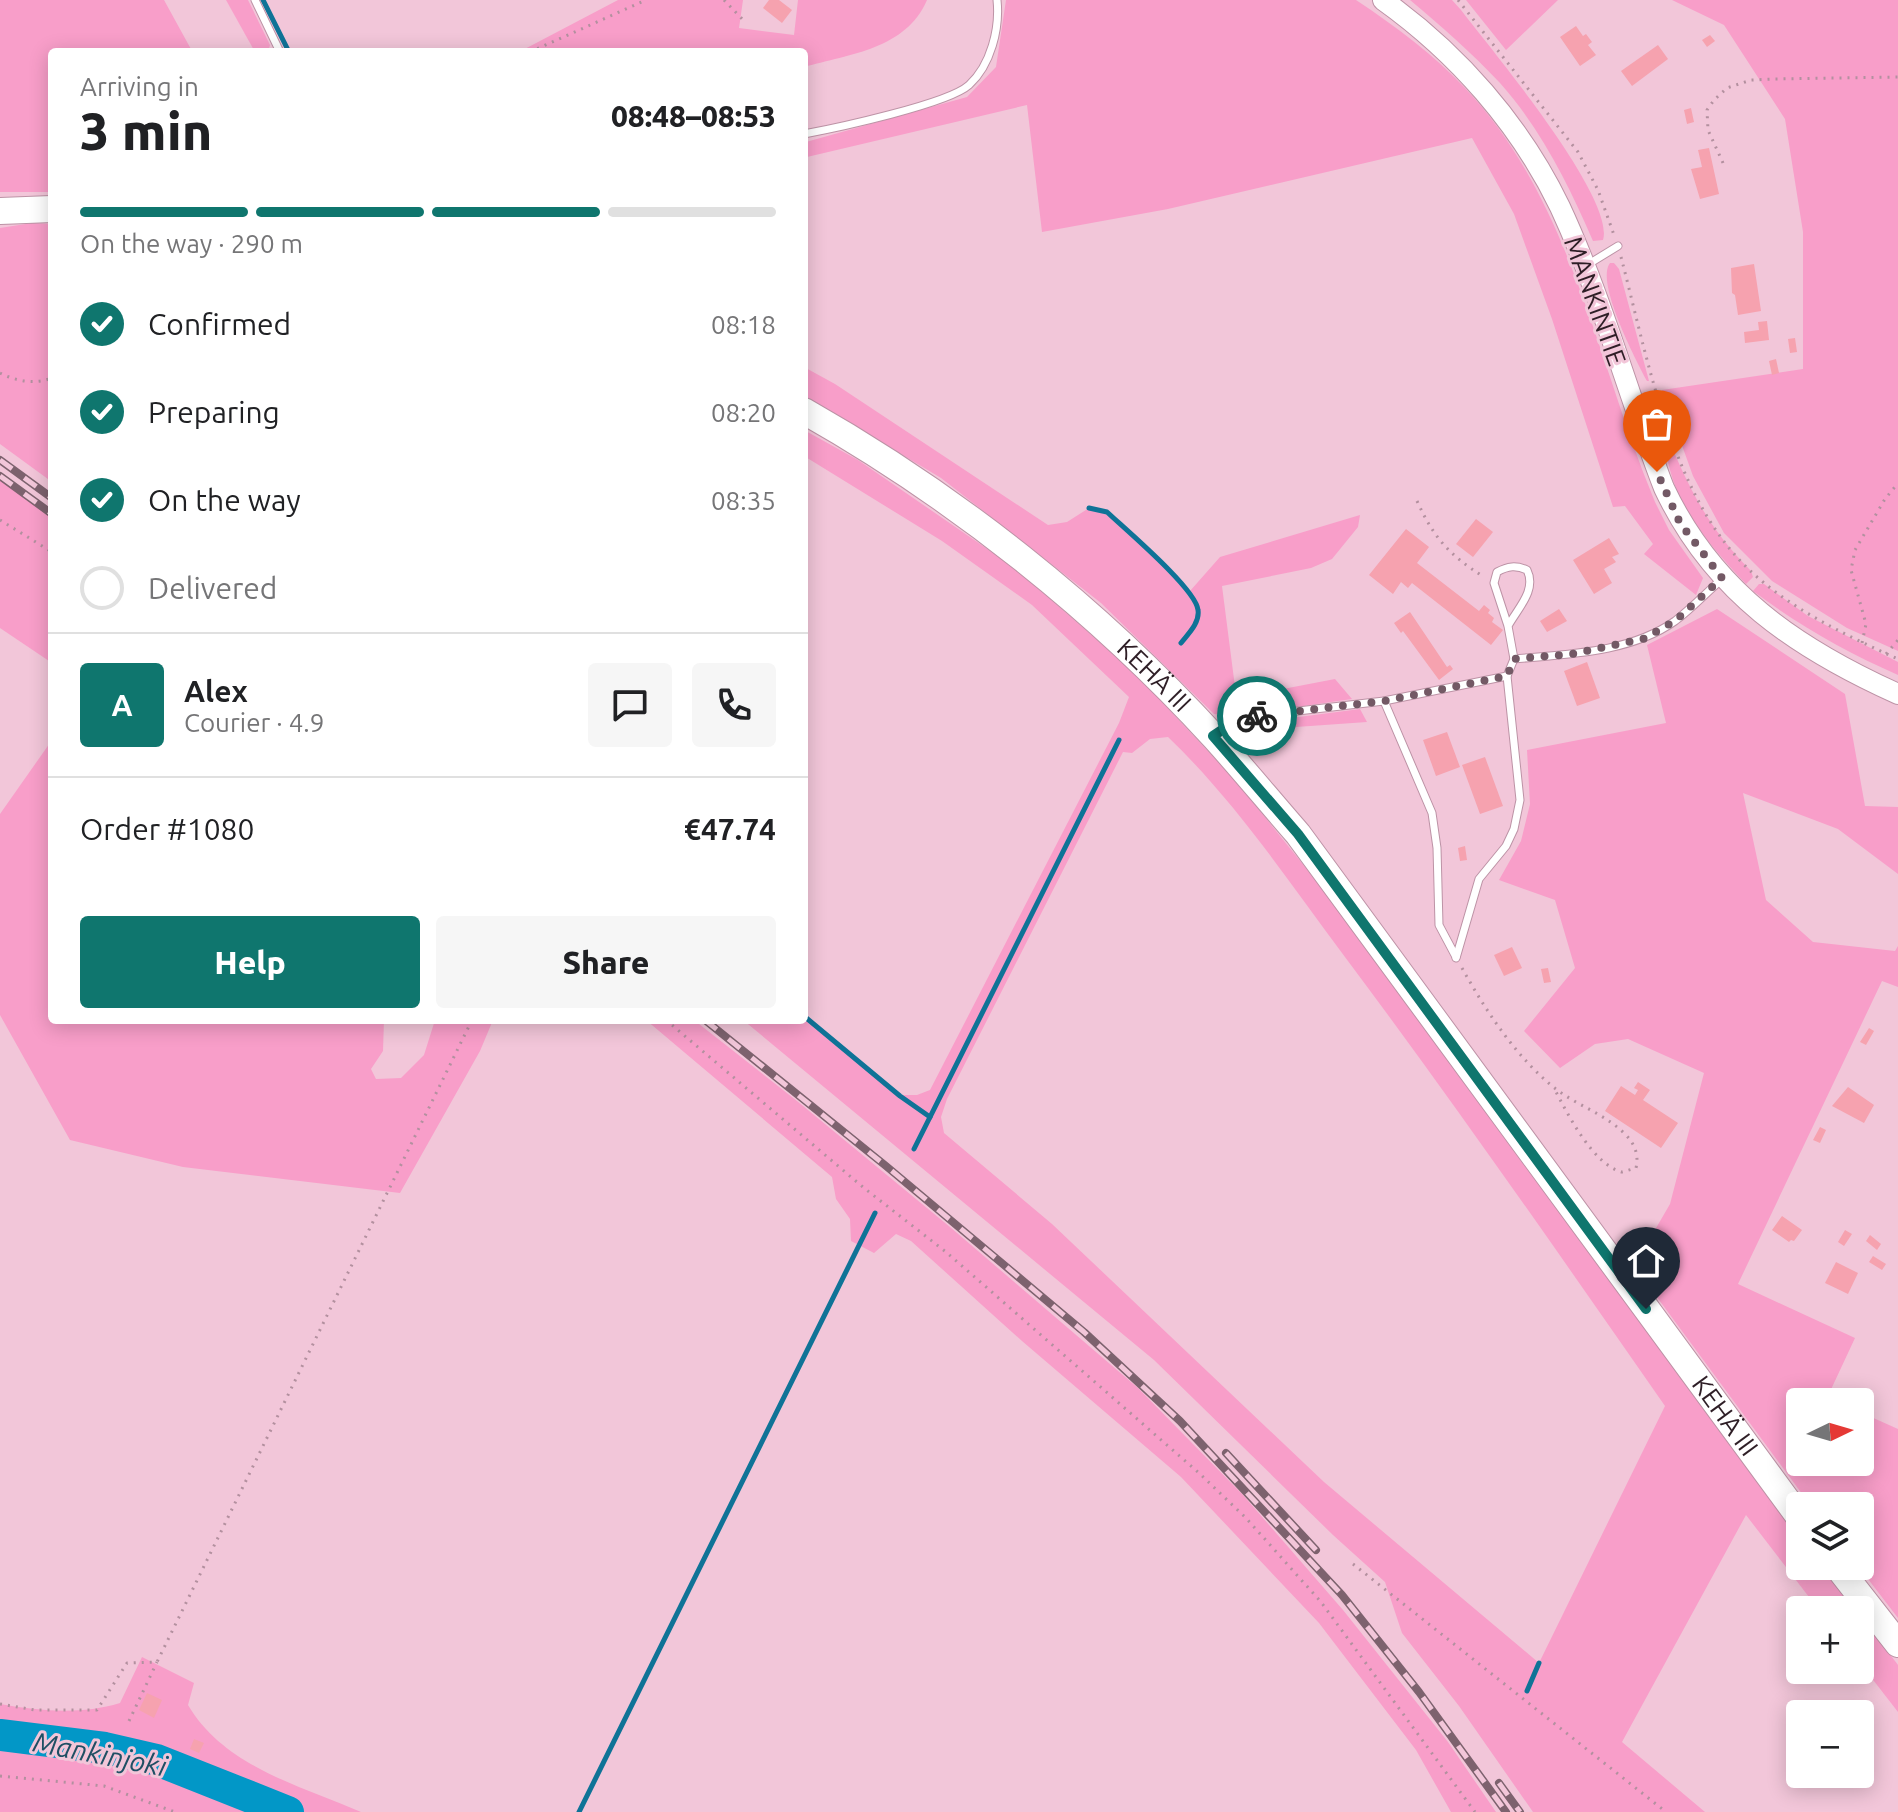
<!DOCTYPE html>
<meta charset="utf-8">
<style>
:root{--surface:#fff;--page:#f6f6f6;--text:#202124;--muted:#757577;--line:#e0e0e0;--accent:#0f766e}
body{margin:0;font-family:Ubuntu,sans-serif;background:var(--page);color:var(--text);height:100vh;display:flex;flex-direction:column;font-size:30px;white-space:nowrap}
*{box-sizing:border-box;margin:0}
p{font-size:26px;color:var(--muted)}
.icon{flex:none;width:44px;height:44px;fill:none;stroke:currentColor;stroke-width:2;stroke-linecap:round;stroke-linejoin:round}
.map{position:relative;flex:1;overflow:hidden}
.panel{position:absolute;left:48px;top:48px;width:760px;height:976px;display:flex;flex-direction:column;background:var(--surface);border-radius:8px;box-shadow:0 4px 20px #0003}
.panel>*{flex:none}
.needle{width:52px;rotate:85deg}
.tools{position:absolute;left:1786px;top:1388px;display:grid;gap:16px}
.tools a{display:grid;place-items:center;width:88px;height:88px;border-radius:8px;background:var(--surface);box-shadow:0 4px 20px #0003;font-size:40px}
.pin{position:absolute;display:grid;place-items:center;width:68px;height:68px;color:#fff;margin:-82px -34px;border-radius:50% 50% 50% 0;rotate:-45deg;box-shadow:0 0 8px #0007}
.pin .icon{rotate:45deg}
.courier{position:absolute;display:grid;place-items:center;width:80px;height:80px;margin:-40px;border:6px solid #0f766e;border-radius:50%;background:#fff;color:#222;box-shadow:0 2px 10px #0007}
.summary em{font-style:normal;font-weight:800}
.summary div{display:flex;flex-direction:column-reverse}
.summary{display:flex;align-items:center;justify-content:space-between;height:136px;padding:0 32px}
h1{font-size:52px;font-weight:800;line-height:60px}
.bar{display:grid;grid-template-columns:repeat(4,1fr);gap:12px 8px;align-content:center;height:96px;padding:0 32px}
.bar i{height:10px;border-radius:6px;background:var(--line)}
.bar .on{background:var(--accent)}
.bar p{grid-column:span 4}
.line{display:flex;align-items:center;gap:20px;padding:0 32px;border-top:2px solid var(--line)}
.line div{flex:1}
.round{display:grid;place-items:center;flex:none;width:84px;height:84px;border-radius:8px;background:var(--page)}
ol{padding:0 32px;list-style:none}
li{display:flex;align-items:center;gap:24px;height:88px}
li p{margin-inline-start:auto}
li .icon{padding:8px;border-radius:50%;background:var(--accent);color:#fff;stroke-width:4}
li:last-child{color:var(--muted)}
li i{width:44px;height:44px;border:4px solid var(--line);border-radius:50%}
.action{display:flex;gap:16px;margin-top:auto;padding:16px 32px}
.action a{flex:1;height:92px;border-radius:8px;background:var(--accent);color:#fff;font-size:32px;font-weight:800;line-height:92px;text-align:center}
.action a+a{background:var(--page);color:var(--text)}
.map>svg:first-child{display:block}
</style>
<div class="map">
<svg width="1898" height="1812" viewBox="0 0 1898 1812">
<rect width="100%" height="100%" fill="#f2c6d9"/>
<!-- green -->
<g fill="#f89ec9" fill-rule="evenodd">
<polygon points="0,0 164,0 192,51 52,52 52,192 0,192"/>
<polygon points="226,0 248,0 270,45 268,52 255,52"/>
<path d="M618,0h125l-4,28 55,7 4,-35h129c-21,49 -77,54 -123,67v-15h-285z"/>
<path d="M1006,0h350c39,26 77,54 109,88 107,113 132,275 190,414l14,28 34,48 -7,17 -52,-41 9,-10 -28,-38 -12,1 -61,-188 -38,-105 -42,-76 -304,71 -126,23 -15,-127 -220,52 -1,-15 161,-45 29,-30z"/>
<path d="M1410,0h42l9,10c29,38 155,188 142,230l-10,1c-24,-56 -52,-112 -93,-158 -28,-30 -59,-57 -90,-83z"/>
<polygon points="1466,0 1558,0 1506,50"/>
<polygon points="1672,0 1898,0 1898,651 1847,628 1772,581 1724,533 1693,476 1662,390 1803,369 1803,232 1785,119 1724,25"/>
<polygon points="32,223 52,224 52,482 0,444 0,228"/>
<path d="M1610,263h4l5,6 30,112h-2c-11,-21 -52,-99 -37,-118z"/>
<polygon points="804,367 835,384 1048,525 1067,522 1089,508 1107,512 1190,591 1220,557 1360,515 1358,527 1332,559 1311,568 1222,586 1235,687 1246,696 1335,679 1352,699 1234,716 1214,714 1101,603 941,478 804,396"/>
<path d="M1661,427h2c26,60 41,96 88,144l2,6 -7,7c-30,-32 -65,-70 -76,-114 -4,-14 -6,-29 -9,-43z"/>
<path d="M804,430l54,30 157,108 120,105 100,107 117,145 385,530 63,82v29h22l34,44h-37l-73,-95 -124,227 83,70h-172l-74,-106 -57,-73 -17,-51 -52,-47 -179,-175 -411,-340h61v-4l96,79h17l13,-5 189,-367 10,-26 -97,-92 -90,-64 -138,-85zM1168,737c66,63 119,142 174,216 111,148 217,301 323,453l-126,257 -215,-181 -272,-258 -108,-91 -3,-16 6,-18 176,-347 9,1 18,-14z"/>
<polygon points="0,480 52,518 52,663 0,628"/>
<path d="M1759,584h5l44,32 90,46v13c-52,-23 -100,-50 -145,-84z"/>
<polygon points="1717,609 1845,694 1865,806 1898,807 1898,874 1838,829 1743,793 1766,900 1813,942 1895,951 1898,946 1898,987 1882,981 1738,1284 1855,1338 1827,1398 1836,1402 1800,1402 1800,1462 1860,1462 1860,1412 1898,1429 1898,1618 1858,1566 1860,1566 1860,1506 1811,1506 1634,1266 1670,1204 1704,1073 1628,1039 1595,1044 1560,1068 1524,1031 1575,968 1555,900 1499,880 1521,841 1530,804 1527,750 1666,723 1647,645"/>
<polygon points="1360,709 1367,722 1296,727 1280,745 1261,722"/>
<polygon points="52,740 52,1020 384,1020 383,1051 371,1069 376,1079 401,1078 424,1055 435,1020 493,1020 480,1051 400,1193 183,1167 70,1140 0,1015 0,814"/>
<polygon points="646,1020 694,1020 797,1101 950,1227 1138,1388 1243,1495 1343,1610 1448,1742 1496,1812 1451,1812 1416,1750 1319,1623 1181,1477 1022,1341 911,1241 896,1234 874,1253 851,1241 850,1219 836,1199 832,1177"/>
<polygon points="1860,1615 1898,1665 1898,1712 1860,1663"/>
<path d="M142,1657l52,26 -6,22c36,61 110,80 173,107h-361v-108c40,7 81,11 120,-1z"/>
</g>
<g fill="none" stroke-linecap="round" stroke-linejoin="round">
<!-- stream -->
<g stroke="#0f7397" stroke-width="5">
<polyline points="263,0 289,52"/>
<path d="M1089,508l18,4c18,17 89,77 91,98 2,13 -10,24 -17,33"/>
<polyline points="804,1016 900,1096 930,1117"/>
<polyline points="914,1149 1119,740"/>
<polyline points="1527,1691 1539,1663"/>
<polyline points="579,1812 875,1213"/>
</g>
<!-- river -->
<polyline stroke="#0297c7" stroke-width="32" points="0,1735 105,1748 157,1760 288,1812"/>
</g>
<!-- building -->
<g fill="#f6a2af">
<polygon points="769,0 779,0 792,10 782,23 763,8"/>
<polygon points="1576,26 1583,36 1586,34 1592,42 1588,45 1596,55 1580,66 1560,37"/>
<polygon points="1710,35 1715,41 1707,47 1702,40"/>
<polygon points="1658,45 1668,59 1632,86 1621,71"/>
<polygon points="1691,108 1694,122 1687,124 1684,110"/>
<polygon points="1709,148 1719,194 1700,199 1691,169 1702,167 1698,150"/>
<polygon points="1754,264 1761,311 1738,315 1735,295 1732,293 1731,268"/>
<polygon points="1767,321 1769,340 1745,343 1744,332 1759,330 1758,322"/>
<polygon points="1795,338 1797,352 1790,353 1788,339"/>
<polygon points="1776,359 1779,373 1772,375 1769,361"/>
<polygon points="1476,519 1493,532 1473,557 1456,544"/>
<polygon points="1406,529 1429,547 1417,563 1479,611 1484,605 1490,610 1488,613 1494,618 1492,622 1503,630 1491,645 1412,583 1408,588 1401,582 1393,594 1369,575"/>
<polygon points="1609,538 1619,554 1612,557 1616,562 1604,569 1612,583 1594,594 1573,560"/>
<polygon points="1559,609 1567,621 1547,632 1540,621"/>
<polygon points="1410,612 1447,667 1450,665 1453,669 1439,680 1403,631 1401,633 1394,623"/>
<polygon points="1587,662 1600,698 1577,706 1564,671"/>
<polygon points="1447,732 1460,767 1436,776 1423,740"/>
<polygon points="1485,757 1503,806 1480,814 1462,765"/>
<polygon points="1465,846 1467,860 1460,861 1458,848"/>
<polygon points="1512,947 1522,968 1504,976 1494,955"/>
<polygon points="1548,968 1551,982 1544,983 1541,969"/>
<polygon points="1869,1028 1874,1031 1866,1045 1860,1042"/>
<polygon points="1638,1082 1650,1090 1643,1100 1678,1123 1661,1148 1605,1111 1621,1086 1635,1095 1638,1090 1634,1088"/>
<polygon points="1848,1087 1874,1105 1864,1123 1832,1106"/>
<polygon points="1820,1127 1826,1130 1820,1143 1813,1140"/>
<polygon points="1782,1216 1802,1230 1794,1241 1791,1240 1789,1242 1772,1230"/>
<polygon points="1845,1230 1852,1234 1844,1246 1838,1242"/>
<polygon points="1870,1235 1881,1244 1877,1250 1866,1241"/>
<polygon points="1873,1256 1886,1264 1882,1270 1869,1262"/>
<polygon points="1836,1262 1858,1273 1848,1294 1825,1283"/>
<polygon points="147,1693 162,1700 154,1718 139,1710"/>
<polygon points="194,1739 204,1743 199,1753 190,1749"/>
</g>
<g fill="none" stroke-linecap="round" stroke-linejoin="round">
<defs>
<g id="lane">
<polyline points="255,0 280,52"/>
<path d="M804,134c32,-6 144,-30 165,-49 22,-20 31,-57 28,-85"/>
<polyline points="1587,265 1618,246"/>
<path d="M1508,626c10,-18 29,-36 19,-56 -11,-5 -19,-4 -30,2l-3,11 14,43 6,33c53,-5 116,-6 161,-38 16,-12 31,-28 46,-41"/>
<polyline points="1384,701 1432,813 1437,848 1439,925 1456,957"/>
<polyline points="1219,732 1247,717 1384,701 1507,676 1514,659"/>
<polyline points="1456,958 1479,879 1506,846 1514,829 1520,800 1507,676"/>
</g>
<path id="secondary" d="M1383,0c74,53 137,124 177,207 42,90 68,188 104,281 49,104 132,160 234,206"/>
<g id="highway">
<polyline points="0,211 52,209"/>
<path id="s1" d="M804,411c152,86 293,198 411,327 28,31 55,64 83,96l502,684"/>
<polyline points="1837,1566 1898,1644"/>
</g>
</defs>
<!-- lane casing -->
<use href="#lane" stroke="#bd93a6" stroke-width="9"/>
<!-- secondary casing -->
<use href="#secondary" stroke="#bd93a6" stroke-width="22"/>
<!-- highway casing -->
<use href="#highway" stroke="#bd93a6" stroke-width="28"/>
<!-- path -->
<g stroke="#b3909f" stroke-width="3" stroke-dasharray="2 6" stroke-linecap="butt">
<polyline points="724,0 745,22"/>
<polyline points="1458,0 1578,152 1598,190 1614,235"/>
<polyline points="530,52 646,0"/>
<polyline points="1723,163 1708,130 1707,110 1714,100 1727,88 1751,80 1775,79 1898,77"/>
<path d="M1621,257c25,95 48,223 114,298 42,48 106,78 163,104"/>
<path d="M0,373c16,8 34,12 52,5"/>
<path d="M1417,501c17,37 32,54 67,76"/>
<polyline points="0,520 52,552"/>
<polyline points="1862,643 1866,624 1851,570 1855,550 1885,499 1898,483"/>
<polyline points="1886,654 1898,640"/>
<path d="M1462,968c24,43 52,86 90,118 23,19 52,27 73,48 10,10 14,21 11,34l-14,4c-29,-7 -55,-59 -68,-84"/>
<polyline points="666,1020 864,1188 946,1252 1199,1473 1246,1518 1321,1602 1475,1812"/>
<polyline points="1353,1564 1666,1812"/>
<polyline points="0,1704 35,1710 97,1710 127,1663 157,1662 472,1020"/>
<polyline points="129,1721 157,1662"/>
<polyline points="0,1776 104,1786 175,1812"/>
</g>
<!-- lane -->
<use href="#lane" stroke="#fff" stroke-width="7"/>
<!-- secondary -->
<use href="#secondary" stroke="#fff" stroke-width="20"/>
<!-- highway -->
<use href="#highway" stroke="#fff" stroke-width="26"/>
<defs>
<g id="rail">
<polyline points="0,460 52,498"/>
<polyline points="0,476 52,514"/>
<polyline points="705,1020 886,1166 1084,1332 1180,1421 1342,1595 1419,1692 1506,1812"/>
<polyline points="1226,1453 1316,1550"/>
<polyline points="1499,1783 1520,1812"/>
</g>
</defs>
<!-- rail casing -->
<use href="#rail" stroke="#7d626e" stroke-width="8"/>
<!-- rail -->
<use href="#rail" stroke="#f2c6d9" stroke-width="5" stroke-dasharray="15" stroke-linecap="butt"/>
</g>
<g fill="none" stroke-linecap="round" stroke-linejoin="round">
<!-- done -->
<polyline stroke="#735965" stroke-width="8" stroke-dasharray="0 14.4" points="1257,716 1384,701 1507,676 1514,659 1572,654 1643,639 1675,621 1722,578 1680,523 1657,472"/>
<!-- route -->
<polyline stroke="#0f766e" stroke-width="10" points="1257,716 1231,724 1213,736 1298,834 1646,1309"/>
</g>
<g text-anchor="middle" stroke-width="6" stroke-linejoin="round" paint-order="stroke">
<!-- street labels -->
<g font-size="26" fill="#2e1e26" stroke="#f2c6d9">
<text transform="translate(1595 301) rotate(70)" y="9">MANKINTIE</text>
<text dy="9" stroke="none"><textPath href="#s1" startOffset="440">KEHÄ III</textPath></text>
<text dy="9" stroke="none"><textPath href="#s1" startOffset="1376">KEHÄ III</textPath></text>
</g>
<!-- water labels -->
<g font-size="28" font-style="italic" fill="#1f4f64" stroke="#f2c6d9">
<text transform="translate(100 1754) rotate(11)" y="10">Mankinjoki</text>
</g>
</g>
</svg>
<div class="tools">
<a><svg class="needle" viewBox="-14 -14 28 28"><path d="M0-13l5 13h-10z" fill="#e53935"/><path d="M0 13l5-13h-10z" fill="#757577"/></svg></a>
<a><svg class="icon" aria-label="layers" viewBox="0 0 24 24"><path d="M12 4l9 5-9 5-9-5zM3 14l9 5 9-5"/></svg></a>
<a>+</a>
<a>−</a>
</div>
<div class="pin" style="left:1657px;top:472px;background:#ea580c"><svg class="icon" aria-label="bag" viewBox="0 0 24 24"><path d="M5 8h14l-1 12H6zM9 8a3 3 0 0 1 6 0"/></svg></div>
<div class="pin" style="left:1646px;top:1309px;background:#1f2937"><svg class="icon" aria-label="home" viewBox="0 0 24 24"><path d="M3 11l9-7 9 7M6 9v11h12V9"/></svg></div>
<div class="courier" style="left:1257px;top:716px"><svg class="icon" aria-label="bike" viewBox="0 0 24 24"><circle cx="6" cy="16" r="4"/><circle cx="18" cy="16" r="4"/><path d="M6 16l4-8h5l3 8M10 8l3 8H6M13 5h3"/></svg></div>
<section class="panel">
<div class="summary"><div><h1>3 min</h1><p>Arriving in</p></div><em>08:48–08:53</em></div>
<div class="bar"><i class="on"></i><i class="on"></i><i class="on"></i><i></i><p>On the way · 290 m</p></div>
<ol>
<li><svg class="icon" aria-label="check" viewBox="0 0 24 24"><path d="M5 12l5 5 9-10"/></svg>Confirmed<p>08:18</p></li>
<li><svg class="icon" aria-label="check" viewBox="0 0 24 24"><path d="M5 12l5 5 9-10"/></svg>Preparing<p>08:20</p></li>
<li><svg class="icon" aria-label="check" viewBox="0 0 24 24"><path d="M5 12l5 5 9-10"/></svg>On the way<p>08:35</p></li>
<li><i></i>Delivered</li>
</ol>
<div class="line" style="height:144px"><b class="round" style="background:var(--accent);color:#fff">A</b><div><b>Alex</b><p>Courier · 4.9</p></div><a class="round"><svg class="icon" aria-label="chat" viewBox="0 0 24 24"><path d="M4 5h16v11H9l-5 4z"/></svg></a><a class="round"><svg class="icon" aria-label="phone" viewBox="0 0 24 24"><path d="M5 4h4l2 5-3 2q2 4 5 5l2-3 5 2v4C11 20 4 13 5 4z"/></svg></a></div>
<div class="line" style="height:104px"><div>Order #1080</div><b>€47.74</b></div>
<div class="action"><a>Help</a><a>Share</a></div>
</section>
</div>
